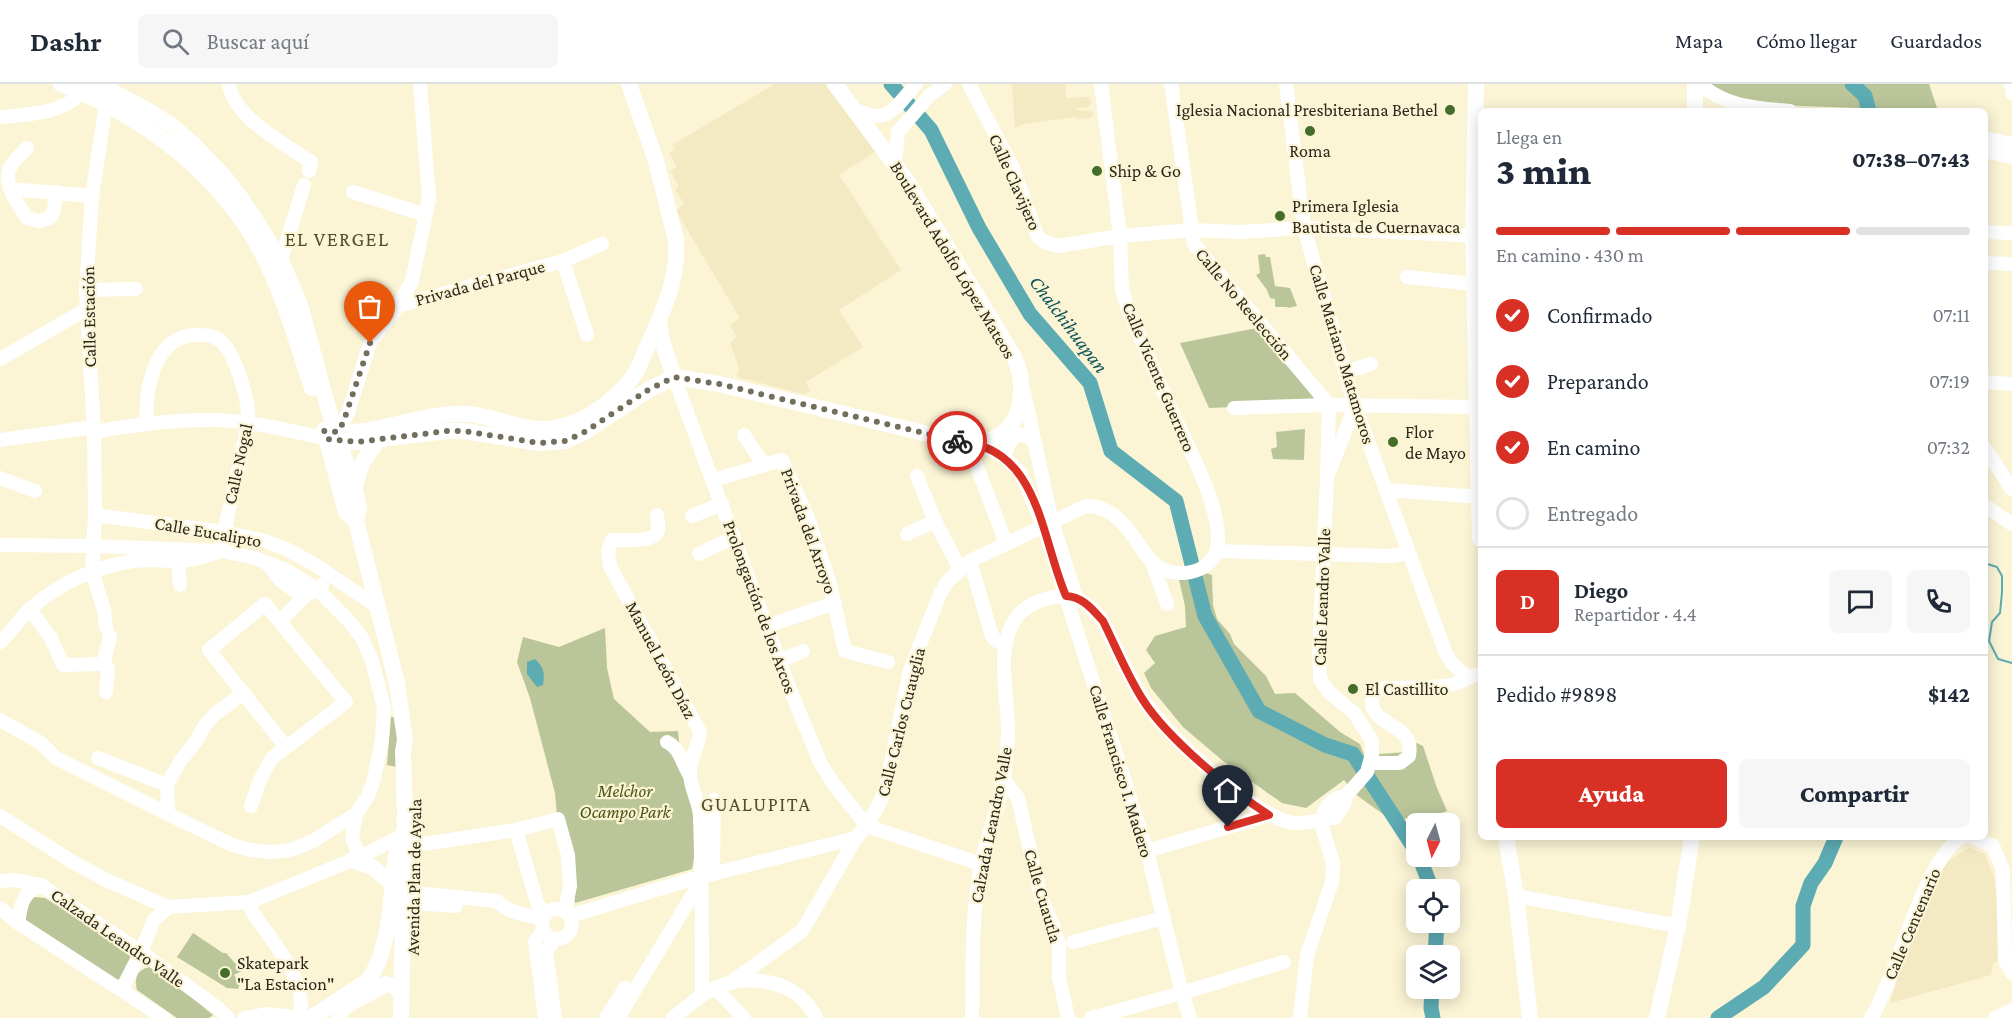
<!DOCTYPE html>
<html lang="es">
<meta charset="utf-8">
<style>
:root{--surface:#fff;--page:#f6f6f7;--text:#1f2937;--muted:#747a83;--line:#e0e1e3;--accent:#d93025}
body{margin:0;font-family:"Crimson Pro",serif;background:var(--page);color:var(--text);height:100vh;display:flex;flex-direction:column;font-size:22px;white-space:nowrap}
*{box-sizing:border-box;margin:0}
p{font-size:20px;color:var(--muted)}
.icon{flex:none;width:33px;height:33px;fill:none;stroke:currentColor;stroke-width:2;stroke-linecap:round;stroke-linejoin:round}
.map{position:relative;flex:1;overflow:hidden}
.sheet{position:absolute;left:1478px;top:24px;width:510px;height:732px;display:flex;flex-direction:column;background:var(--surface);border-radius:9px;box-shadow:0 3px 15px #0003}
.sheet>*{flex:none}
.needle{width:39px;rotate:186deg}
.controls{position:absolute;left:1406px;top:729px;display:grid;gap:12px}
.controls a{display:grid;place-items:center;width:54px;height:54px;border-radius:9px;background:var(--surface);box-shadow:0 3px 15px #0003;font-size:30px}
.pin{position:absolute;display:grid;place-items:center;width:51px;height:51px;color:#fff;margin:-62px -26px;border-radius:50% 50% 50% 0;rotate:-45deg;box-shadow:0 0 6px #0007}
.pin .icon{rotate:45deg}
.courier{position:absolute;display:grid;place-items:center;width:60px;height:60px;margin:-30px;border:4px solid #d93025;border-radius:50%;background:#fff;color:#222;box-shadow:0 2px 8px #0007}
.headline em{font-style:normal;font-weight:800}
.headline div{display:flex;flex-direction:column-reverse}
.headline{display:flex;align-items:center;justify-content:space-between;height:102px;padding:0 18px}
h1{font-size:39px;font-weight:800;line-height:45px}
.bar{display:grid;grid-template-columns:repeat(4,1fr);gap:9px 6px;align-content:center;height:72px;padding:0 18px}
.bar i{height:8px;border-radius:4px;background:var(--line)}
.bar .active{background:var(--accent)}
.bar p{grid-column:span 4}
.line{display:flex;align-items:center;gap:15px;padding:0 18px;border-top:2px solid var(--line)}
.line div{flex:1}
.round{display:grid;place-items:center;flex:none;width:63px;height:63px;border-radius:9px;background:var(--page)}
ol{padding:0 18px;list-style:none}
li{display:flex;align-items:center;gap:18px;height:66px}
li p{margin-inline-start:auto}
li .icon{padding:6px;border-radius:50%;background:var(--accent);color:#fff;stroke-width:4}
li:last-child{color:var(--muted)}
li i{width:33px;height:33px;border:3px solid var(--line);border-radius:50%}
.primary-button{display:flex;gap:12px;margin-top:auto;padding:12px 18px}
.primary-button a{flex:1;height:69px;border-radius:9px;background:var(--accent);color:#fff;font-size:24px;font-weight:800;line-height:69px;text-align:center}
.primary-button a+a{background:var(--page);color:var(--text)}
header{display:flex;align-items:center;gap:36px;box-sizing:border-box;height:84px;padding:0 30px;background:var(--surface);border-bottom:2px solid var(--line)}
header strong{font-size:28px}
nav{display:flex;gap:33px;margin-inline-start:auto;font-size:21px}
.search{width:420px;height:54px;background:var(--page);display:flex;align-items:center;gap:15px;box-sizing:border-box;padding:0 21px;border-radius:9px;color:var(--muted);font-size:22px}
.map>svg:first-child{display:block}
</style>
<header>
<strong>Dashr</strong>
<div class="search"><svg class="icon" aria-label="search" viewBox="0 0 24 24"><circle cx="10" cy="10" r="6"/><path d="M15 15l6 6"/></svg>Buscar aquí</div>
<nav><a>Mapa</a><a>Cómo llegar</a><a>Guardados</a></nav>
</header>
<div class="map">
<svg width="2012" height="934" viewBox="0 0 2012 934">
<rect width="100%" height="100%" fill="#fbf4d5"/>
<!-- built -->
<g fill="#f3e9c3">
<polygon points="775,0 825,0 878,66 839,91 901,186 839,226 863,263 806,298 810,307 804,310 737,293 739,284 730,259 737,253 730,241 740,234 676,127 684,120 675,105 679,102 670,87 677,83 669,69 675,66 672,61"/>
<polygon points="1012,0 1065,0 1066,14 1089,13 1091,19 1088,23 1077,24 1077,26 1092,27 1093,31 1090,34 1077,35 1077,33 1023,40 1015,44"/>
<polygon points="1969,764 1985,770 1994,793 2000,842 1998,877 1993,880 1991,891 1890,919 1908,858 1946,778"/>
</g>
<!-- green -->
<g fill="#bac599">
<polygon points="1708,0 1929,0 1938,27 1753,20 1719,8"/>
<polygon points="1265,170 1266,173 1270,173 1275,202 1290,204 1297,222 1288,224 1287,223 1275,223 1275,215 1270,214 1267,206 1256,191 1260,189 1258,171"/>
<polygon points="1257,244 1315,313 1310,320 1209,324 1180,259"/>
<polygon points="1305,345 1304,376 1273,375 1271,365 1277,363 1276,348"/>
<polygon points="1206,489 1212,491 1213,521 1217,535 1230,550 1234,560 1266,592 1275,610 1295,609 1340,648 1360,660 1364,671 1407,668 1417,659 1423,662 1437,704 1447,727 1421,736 1387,733 1355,710 1344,696 1306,724 1282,719 1223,677 1183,643 1151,604 1144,589 1155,579 1146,566 1155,552 1186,543 1185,522 1179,496"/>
<polygon points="605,544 607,584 614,615 650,648 678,647 681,677 691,704 696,763 692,785 575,819 572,795 557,732 555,709 530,614 517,578 523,553 559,563"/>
<polygon points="391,633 397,633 402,684 387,681"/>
<polygon points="34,813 45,814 133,869 120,895 117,896 29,840 24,833 29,816"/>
<polygon points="193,849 223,869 226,869 242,887 234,891 240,900 238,905 227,904 177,873"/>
<path d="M150,883l6,1 57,47 -4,3h-32l-40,-28c-3,-13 0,-20 13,-23z"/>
</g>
<!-- water -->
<path fill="#5dabb3" d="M535,575c9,9 10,14 8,26l-6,2 -10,-13v-12z"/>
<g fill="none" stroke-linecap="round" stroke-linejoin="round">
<!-- stream -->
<polyline stroke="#5dabb3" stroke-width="2" points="1984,479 1997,483 2002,492 2002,508 2000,529 1992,538 1989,557 1998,575 2012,579"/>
<!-- river -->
<g stroke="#5dabb3" stroke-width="15">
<polyline points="891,0 931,46 979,144 1030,230 1090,299 1111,367 1176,417 1205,532 1259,627 1325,661 1353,670 1416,767"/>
<polyline points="1852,0 1865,12 1869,27"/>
<polyline points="1419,772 1432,806"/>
<polyline points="1435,872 1437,838"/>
<polyline points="1432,904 1431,924 1433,934"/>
<polyline points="1718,934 1764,903 1803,861 1803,822 1811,799 1825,779 1836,753"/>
</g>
<!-- minor -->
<g stroke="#fff" stroke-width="14">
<path d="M229,0c4,33 56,60 82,78l-2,9"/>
<polyline points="969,0 1013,84 1035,146 1039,154 1045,158 1058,162 1120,152 1192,146 1238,148 1304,144 1480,152"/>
<polyline points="1171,0 1194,160 1329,321"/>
<polyline points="1286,0 1304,144 1355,322 1445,567 1451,578 1467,593"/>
<path d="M1700,0c26,23 57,24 90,27"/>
<polyline points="2011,0 2012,9"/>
<path d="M856,26c33,16 39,-3 60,-26"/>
<path d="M0,33c25,-2 77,-4 85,-33"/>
<polyline points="1984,54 2012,60"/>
<path d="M27,64c-6,6 -15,14 -18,22 -5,15 10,36 18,48l13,3 10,-3 4,-8 2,-18"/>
<polyline points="1984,67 2012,73"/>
<polyline points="895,80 898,48 929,12 945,0"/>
<polyline points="10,105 92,112"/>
<polyline points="353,108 426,131"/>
<polyline points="1984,148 2012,149"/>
<polyline points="281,176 304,101"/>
<polyline points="563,177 587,251"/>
<polyline points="1984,179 2012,180"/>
<polyline points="1407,193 1474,200"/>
<polyline points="86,206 136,205"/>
<polyline points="398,222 563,177 602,160"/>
<polyline points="0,275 87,225"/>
<polyline points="1345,288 1371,280"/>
<polyline points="674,293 789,603 820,678 832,698 867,742"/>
<polyline points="1984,298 2012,300"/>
<polyline points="1024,309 1052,438 1076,513"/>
<polyline points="1234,324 1329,321 1478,323"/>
<polyline points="337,348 348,329 370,259 398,222 412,197 429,115 420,0"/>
<polyline points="744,351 763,380"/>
<path d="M0,356l86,-12 8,4c38,-7 75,-12 114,-12 36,-1 84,11 119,19"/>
<polyline points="1984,363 2012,405"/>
<path d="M1004,373c5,-16 11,-30 29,-17"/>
<polyline points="1330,386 1355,322"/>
<polyline points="917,392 935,437 960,485"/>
<polyline points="0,394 35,407"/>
<polyline points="713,396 782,376 808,434 829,497 845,567 888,578"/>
<polyline points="1387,406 1480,413"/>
<polyline points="1984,421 2012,440"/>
<polyline points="95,431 224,448 265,457 286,465 314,480 375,521"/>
<path d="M657,431c0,4 2,10 1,15 -2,13 -35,10 -46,10l-4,11 2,15 90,166c-1,14 -10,25 -10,39 -1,15 9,30 10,45 2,60 2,120 2,180"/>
<polyline points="692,432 722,420"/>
<polyline points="907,450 935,437"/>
<polyline points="1006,459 972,370 972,358 989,364 1004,373 1020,388 1043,441 1147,767 1182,909 1190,934"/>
<polyline points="0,461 93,462 221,467 252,473 286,486 317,505 349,537 362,554 372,577 384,623 382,655 374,695 368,712 356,730 313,757 291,766 271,768 251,766 232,761 168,730 56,674 41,659 0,636"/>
<polyline points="1217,467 1318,470"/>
<polyline points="699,470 734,453"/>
<polyline points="1323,470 1391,472 1408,469"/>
<polyline points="178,477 180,501"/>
<polyline points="970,477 992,552 998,558 1004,559"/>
<polyline points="267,479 280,496 304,513"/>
<polyline points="1153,481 1167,520"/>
<polyline points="30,525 51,554 63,581 101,580 104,577"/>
<polyline points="280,537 304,513 322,501"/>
<polyline points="767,542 835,519"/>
<polyline points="106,543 104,526 92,487 95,431 94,348 86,206 92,112 107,13"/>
<path d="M0,558c12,-10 20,-24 31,-34 29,-25 66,-42 103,-47 14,-2 28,0 42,0 15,0 30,-5 45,-10 5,-31 13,-63 20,-94 2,-13 8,-28 7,-41 0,-18 -14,-70 -32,-78 -5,-3 -13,-3 -18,-3 -43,-2 -54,55 -51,88"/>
<polyline points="779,577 803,567"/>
<polyline points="106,608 108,585 104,577 110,552"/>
<path d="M667,658c13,6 15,21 22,32"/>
<polyline points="98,674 167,701"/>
<path d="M1370,679h30l9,-7c7,-37 -48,-28 -35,-64l9,-4c23,-1 49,1 71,-4 9,-3 17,-9 26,-10"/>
<polyline points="1004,696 1018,714 1041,814 1054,843 1059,861 1059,893 1068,934"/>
<polyline points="251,722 260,696 272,674 346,618 265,520 209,566 286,663"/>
<polyline points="168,730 167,701 179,679 196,657 205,641 215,630 244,609"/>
<polyline points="356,730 352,755 360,773"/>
<polyline points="0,732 71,777 108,797 168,823 249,818 360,773 399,753"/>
<path d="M1322,735c3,-13 10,-21 24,-23"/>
<polyline points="867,742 981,780"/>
<polyline points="516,746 537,818 541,826 546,829"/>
<polyline points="1972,753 1993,762 2003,786 2005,876 2012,889"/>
<polyline points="416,761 516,746 558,735 568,771 570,802 565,827"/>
<polyline points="1147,767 1269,731"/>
<polyline points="713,790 714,716"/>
<polyline points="0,797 13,796 41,801 141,868 219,925 228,934"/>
<path d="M415,809l82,8c11,12 31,15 46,17"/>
<polyline points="1516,812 1678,842"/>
<path d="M249,818l4,11c18,27 57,69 46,104"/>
<polyline points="414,819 456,822"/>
<polyline points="0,824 18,839 164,934"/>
<circle cx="557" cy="840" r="15"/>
<polyline points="570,832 692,795 856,754"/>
<path d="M18,839c3,-19 4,-30 23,-38"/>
<polyline points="543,847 535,857 545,934"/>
<polyline points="555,855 546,868 555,934"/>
<polyline points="1073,858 1163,834"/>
<path d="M730,899l72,-52 54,-93c15,-17 25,-34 31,-55l23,-113 30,-76 8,-13 22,-20 116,-55c28,-1 44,25 58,46 5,6 8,12 16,16 12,6 27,7 40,1 8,-4 15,-10 17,-20 7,-36 -26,-96 -41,-129 -17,-37 -32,-74 -48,-110l-6,-21 -2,-53 -19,-152"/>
<polyline points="715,904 744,934"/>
<polyline points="122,905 141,868 154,836 168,823"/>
<polyline points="244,934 268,930 304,934"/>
<polyline points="606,934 625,904"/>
<polyline points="618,934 702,795"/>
<path d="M673,934c13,-10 26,-23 42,-30 35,-16 85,-7 101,30"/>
<path d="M972,934c1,-51 -1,-104 9,-154 6,-30 19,-58 23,-88 2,-15 4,-30 4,-45 0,-46 -23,-118 41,-133 28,-6 36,3 54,23 13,26 24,54 40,78 20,33 113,120 151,124 13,1 27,-4 41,-5l9,-14 2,-8 21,-24 5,-18v-13l-17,-27 -26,-22 -9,-13 -1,-27 8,-174 2,-73"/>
<polyline points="1091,934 1182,909 1284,878"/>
<polyline points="1300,934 1307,871 1332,798 1333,779 1320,736"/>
<path d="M1871,934c25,-38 55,-166 92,-181"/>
<polyline points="1995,934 2012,926"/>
</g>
<!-- major -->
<g stroke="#fff" stroke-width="16">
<path d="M61,0c87,34 165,94 206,179 19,40 31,83 45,125"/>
<polyline points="98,0 147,26 171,41 193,60 222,90 243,117 281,176 300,221 329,327 355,406 359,424 356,437 397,600 405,655 403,668 405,726 401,934"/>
<polyline points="1476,0 1473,151 1480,455"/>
<polyline points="1695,27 1695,0"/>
<polyline points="659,237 662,257 674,293"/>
<polyline points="324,346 346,428 356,437"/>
<path d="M354,348c37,-3 75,-20 113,-18 24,1 47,14 72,15 36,1 76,-26 96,-55 5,-9 9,-20 13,-29 15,-34 31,-67 28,-105l-20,-79 -27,-77"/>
<path d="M327,355l30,3 90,-11h17l75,12 26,-2 18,-8 65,-43 26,-13 45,7 238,57c11,1 23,3 33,-1 34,-12 37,-54 24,-83l-107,-176 -72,-97"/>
<polyline points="355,403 362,379 378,356"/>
<polyline points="1506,753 1516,812 1530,934"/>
<polyline points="352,776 372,783 392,799"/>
<path d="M311,934l58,-38c23,-37 21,-83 27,-125"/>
<polyline points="339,934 340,928 346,922 386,900 395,902 401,912"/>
<polyline points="1657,934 1678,842 1692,753"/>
</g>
</g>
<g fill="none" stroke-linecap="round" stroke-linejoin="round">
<!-- done -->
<polyline stroke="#736f5d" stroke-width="6" stroke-dasharray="0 10.8" points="370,259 343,339 337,348 324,347 327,355 357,358 447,347 464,347 539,359 565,357 583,349 648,306 674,293 719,300 957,357"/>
<!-- route -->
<path stroke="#d93025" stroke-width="8" d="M957,357c83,6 83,95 109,155 17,1 26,13 37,25 13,26 24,54 40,79 25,39 87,90 126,115l-41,12"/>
</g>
<!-- markers -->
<g fill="#446d29" stroke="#fbf4d5" stroke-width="2">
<circle cx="1450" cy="26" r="6"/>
<circle cx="1310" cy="47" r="6"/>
<circle cx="1097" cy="87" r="6"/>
<circle cx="1280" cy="132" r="6"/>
<circle cx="1393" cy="358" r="6"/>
<circle cx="1353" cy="605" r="6"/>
<circle cx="225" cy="889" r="6"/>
</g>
<g text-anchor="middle" stroke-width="4.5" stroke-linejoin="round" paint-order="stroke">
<!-- poi labels -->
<g font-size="18" fill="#2a271c" stroke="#fbf4d5" text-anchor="start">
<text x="1438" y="32" text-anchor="end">Iglesia Nacional Presbiteriana Bethel</text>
<text x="1310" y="73" text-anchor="middle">Roma</text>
<text x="1109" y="93">Ship &amp; Go</text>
<text x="1292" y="128">Primera Iglesia<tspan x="1292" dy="21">Bautista de Cuernavaca</tspan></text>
<text x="1405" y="354">Flor<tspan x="1405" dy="21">de Mayo</tspan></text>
<text x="1365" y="611">El Castillito</text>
<text x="237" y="885">Skatepark<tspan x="237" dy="21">"La Estacion"</tspan></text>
</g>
<!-- street labels -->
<g font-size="18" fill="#2a271c" stroke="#fbf4d5">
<text transform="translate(1015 98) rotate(66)" y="6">Calle Clavijero</text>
<text transform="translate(953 176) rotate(59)" y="6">Boulevard Adolfo López Mateos</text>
<text transform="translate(480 199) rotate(-15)" y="6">Privada del Parque</text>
<text transform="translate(1244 220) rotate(50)" y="6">Calle No Reelección</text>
<text transform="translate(89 233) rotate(-91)" y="6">Calle Estación</text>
<text transform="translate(1342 270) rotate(73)" y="6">Calle Mariano Matamoros</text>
<text transform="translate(1159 293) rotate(67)" y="6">Calle Vicente Guerrero</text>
<text transform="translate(238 380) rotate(-78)" y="6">Calle Nogal</text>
<text transform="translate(809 447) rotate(70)" y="6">Privada del Arroyo</text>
<text transform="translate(208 448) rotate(10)" y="6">Calle Eucalipto</text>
<text transform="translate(1322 513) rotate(-88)" y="6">Calle Leandro Valle</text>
<text transform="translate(760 523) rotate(70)" y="6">Prolongación de los Arcos</text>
<text transform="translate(661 576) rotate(62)" y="6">Manuel León Díaz</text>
<text transform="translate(901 638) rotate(-76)" y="6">Calle Carlos Cuauglia</text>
<text transform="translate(1121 687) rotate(73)" y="6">Calle Francisco I. Madero</text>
<text transform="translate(991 741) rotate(-79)" y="6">Calzada Leandro Valle</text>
<text transform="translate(414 793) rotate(-89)" y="6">Avenida Plan de Ayala</text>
<text transform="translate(1043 812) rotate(74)" y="6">Calle Cuautla</text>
<text transform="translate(1912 840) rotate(-67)" y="6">Calle Centenario</text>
<text transform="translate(118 854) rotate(35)" y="6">Calzada Leandro Valle</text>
</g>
<!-- park labels -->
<g font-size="18" font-style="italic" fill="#4c5719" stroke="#fbf4d5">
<text x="625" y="713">Melchor<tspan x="625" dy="21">Ocampo Park</tspan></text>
</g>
<!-- neighbourhood labels -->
<g font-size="20" letter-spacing="1.5" fill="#544d33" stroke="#fbf4d5">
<text x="337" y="162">EL VERGEL</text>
<text x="756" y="727">GUALUPITA</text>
</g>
<!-- water labels -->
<g font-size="20" font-style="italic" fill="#0e545a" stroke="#fbf4d5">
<text transform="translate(1069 240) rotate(53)" y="7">Chalchihuapan</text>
</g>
</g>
</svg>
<div class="controls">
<a><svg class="needle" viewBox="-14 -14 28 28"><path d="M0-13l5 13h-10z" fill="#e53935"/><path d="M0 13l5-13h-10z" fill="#747a83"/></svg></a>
<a><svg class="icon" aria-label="locate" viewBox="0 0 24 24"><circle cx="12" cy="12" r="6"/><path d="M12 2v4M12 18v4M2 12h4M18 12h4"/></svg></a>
<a><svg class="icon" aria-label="layers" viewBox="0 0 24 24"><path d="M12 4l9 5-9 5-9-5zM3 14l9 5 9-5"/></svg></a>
</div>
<div class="pin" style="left:370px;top:259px;background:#ea580c"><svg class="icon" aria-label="bag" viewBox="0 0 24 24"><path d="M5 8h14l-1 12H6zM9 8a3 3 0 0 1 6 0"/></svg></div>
<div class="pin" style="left:1228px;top:743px;background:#1f2937"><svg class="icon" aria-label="home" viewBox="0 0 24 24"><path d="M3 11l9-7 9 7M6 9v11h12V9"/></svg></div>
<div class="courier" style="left:957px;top:357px"><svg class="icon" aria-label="bike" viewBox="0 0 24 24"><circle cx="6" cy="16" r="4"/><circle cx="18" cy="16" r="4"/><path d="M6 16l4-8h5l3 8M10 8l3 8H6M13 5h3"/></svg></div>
<section class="sheet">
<div class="headline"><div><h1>3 min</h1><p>Llega en</p></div><em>07:38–07:43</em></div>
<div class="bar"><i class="active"></i><i class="active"></i><i class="active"></i><i></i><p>En camino · 430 m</p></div>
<ol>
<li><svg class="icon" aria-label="check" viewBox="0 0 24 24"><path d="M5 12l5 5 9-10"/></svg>Confirmado<p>07:11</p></li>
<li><svg class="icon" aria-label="check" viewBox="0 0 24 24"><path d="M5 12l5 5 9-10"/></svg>Preparando<p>07:19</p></li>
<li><svg class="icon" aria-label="check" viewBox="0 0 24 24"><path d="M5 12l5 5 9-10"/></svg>En camino<p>07:32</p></li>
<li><i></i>Entregado</li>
</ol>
<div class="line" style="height:108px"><b class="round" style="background:var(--accent);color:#fff">D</b><div><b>Diego</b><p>Repartidor · 4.4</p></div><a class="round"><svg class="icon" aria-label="chat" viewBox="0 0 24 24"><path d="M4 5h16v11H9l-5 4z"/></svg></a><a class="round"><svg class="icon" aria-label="phone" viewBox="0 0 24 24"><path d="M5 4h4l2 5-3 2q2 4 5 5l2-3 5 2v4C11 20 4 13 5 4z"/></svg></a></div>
<div class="line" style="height:78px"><div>Pedido #9898</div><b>$142</b></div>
<div class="primary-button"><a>Ayuda</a><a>Compartir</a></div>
</section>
</div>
